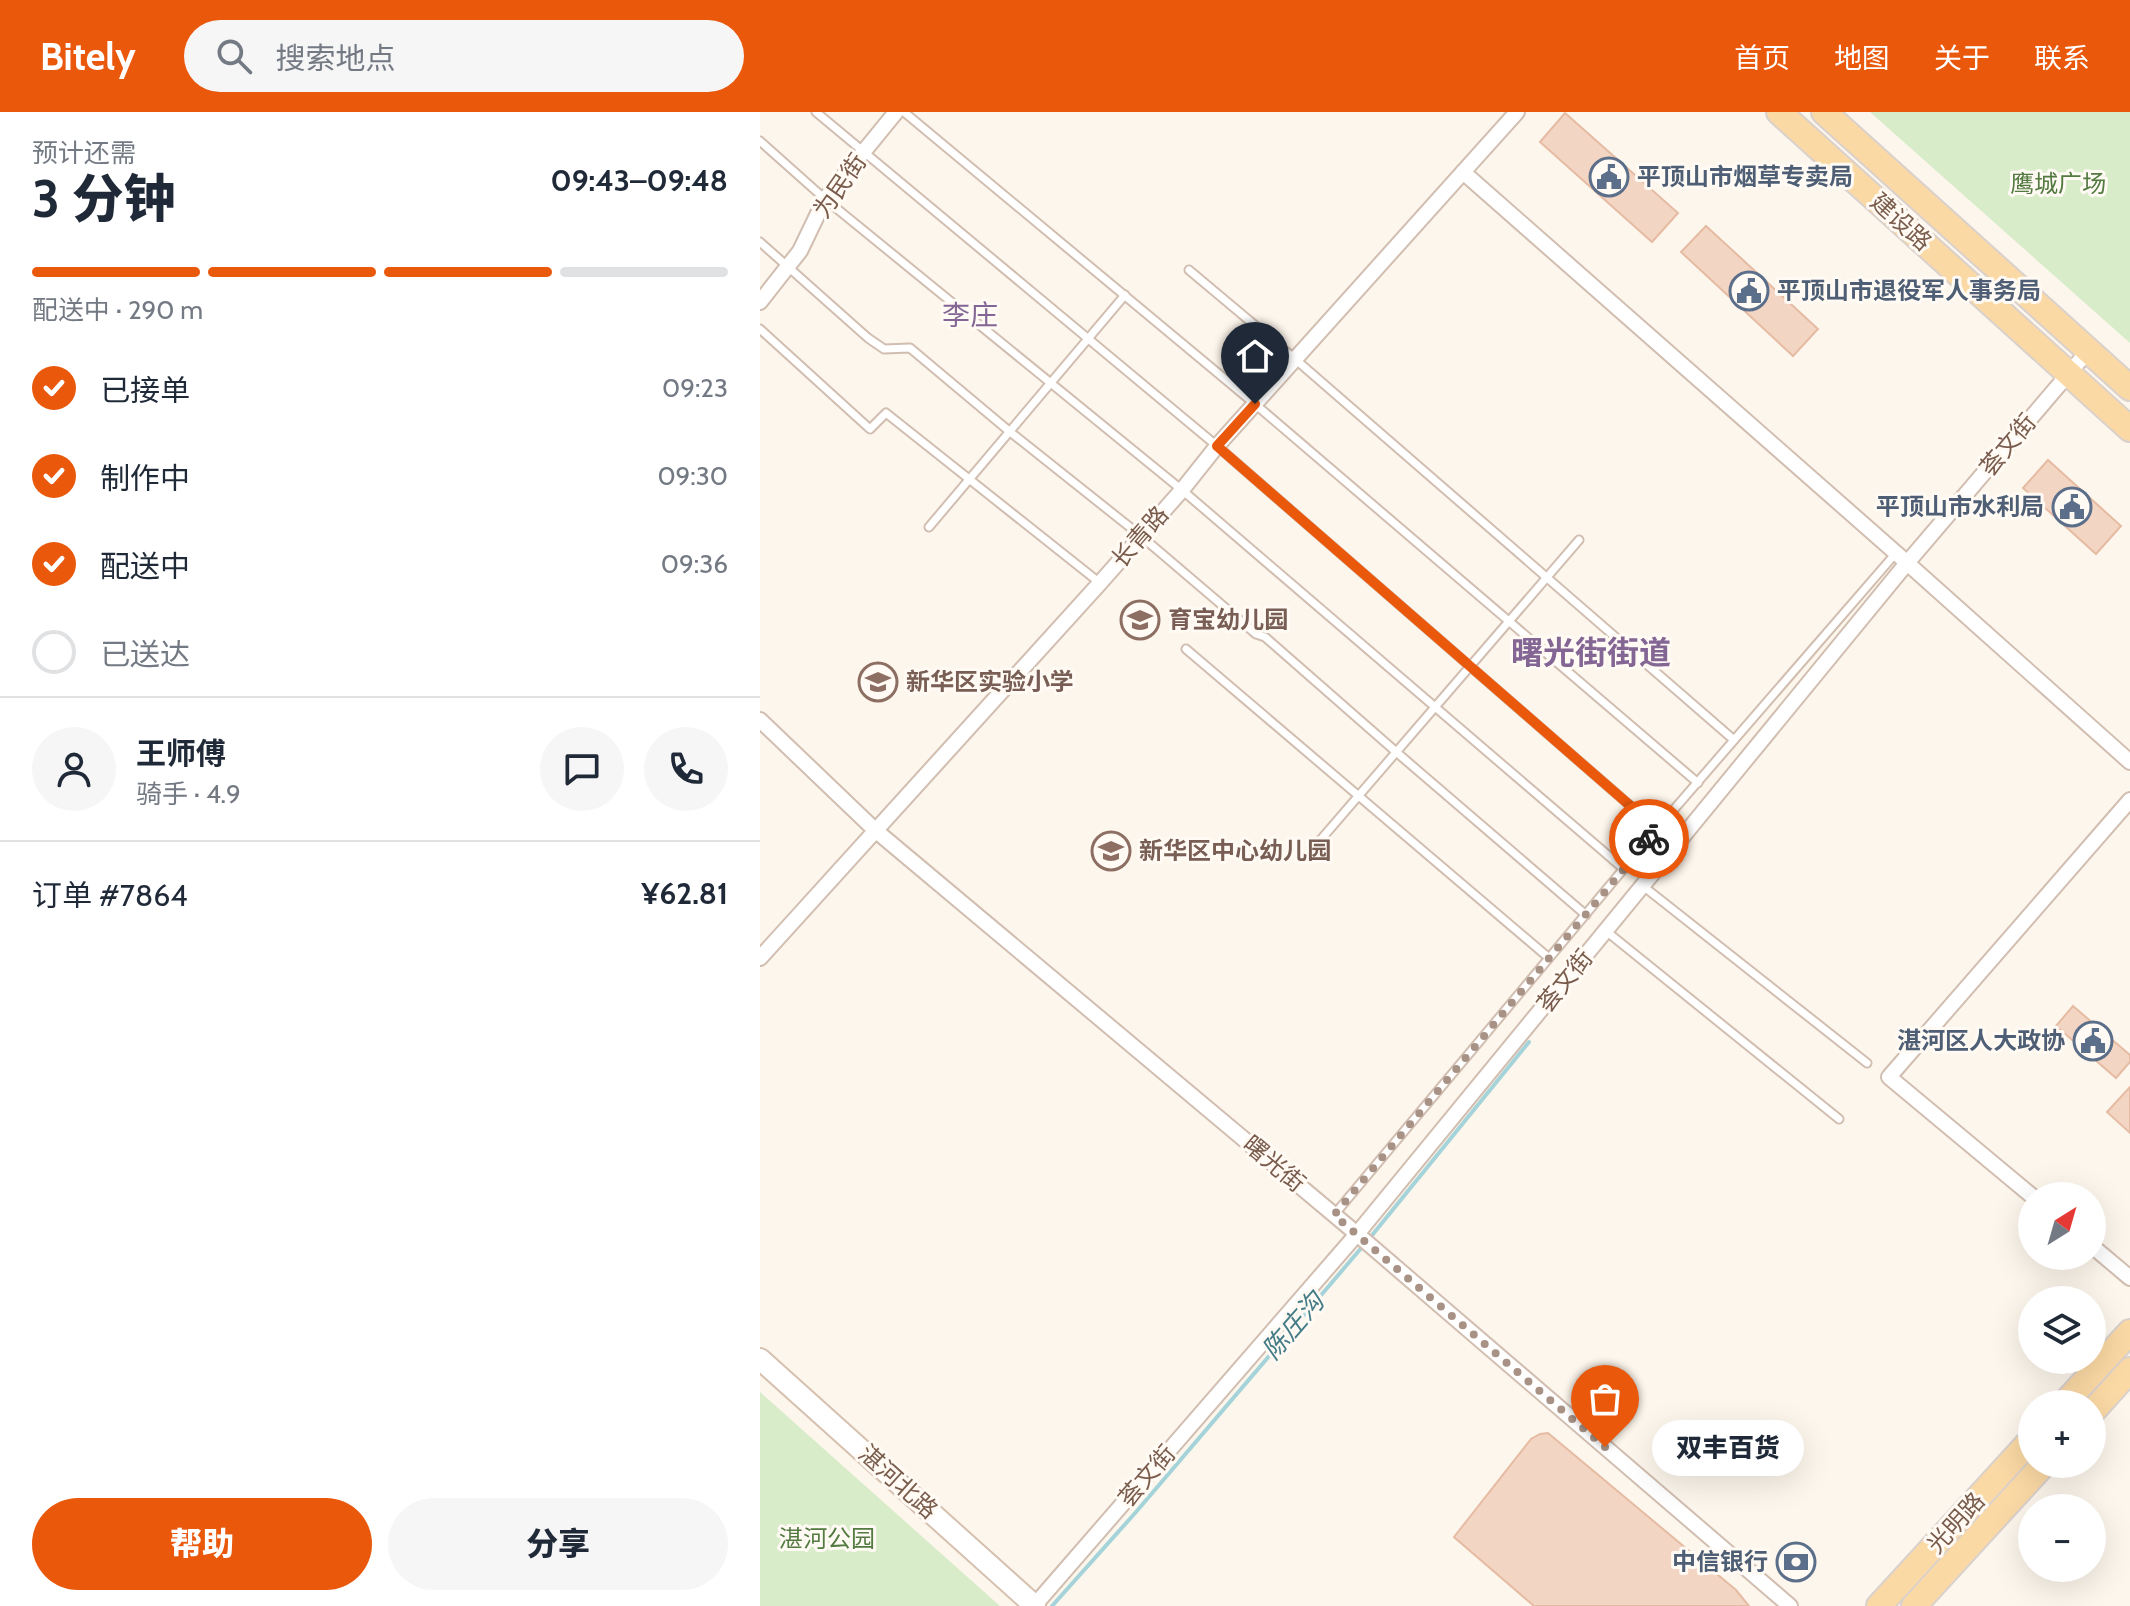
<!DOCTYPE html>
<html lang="zh">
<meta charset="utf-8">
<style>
:root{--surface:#fff;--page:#f6f6f7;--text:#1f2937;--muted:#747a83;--line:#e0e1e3;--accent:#ea580c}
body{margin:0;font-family:Cabin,"Noto Sans SC",sans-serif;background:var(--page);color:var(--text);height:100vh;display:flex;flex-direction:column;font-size:30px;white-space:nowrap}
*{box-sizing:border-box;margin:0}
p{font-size:26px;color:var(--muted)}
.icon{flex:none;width:44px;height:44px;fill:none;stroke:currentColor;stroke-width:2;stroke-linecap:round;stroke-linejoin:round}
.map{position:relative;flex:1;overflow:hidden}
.sheet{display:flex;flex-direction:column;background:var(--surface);width:760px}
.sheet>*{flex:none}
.needle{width:52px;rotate:37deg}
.buttons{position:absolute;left:1258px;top:1070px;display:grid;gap:16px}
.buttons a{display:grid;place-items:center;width:88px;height:88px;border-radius:50%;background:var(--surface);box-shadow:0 8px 32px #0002;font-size:40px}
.pin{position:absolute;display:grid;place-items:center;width:68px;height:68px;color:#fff;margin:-82px -34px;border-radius:50% 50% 50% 0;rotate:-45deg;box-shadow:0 0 8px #0007}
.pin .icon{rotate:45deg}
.courier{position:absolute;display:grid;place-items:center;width:80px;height:80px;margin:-40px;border:6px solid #ea580c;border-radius:50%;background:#fff;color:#222;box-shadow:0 2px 10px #0007}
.bubble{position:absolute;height:56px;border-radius:28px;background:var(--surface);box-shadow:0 8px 32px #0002;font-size:26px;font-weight:800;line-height:56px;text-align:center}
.summary em{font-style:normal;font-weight:800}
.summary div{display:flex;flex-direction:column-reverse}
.summary{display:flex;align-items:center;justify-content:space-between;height:136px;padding:0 32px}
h1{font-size:52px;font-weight:800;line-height:60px}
.bar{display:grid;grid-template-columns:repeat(4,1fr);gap:12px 8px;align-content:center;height:96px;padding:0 32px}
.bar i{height:10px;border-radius:6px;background:var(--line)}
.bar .selected{background:var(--accent)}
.bar p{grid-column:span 4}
.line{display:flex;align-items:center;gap:20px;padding:0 32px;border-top:2px solid var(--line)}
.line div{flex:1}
.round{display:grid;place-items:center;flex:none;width:84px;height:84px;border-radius:42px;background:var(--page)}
ol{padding:0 32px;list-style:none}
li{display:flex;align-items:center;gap:24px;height:88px}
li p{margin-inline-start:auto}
li .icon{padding:8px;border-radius:50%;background:var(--accent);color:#fff;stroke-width:4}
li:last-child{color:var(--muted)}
li i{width:44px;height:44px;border:4px solid var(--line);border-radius:50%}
.primary-button{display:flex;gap:16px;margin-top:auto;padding:16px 32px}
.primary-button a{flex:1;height:92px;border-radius:48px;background:var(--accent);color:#fff;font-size:32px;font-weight:800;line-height:92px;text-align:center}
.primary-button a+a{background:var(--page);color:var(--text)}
header{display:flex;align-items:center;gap:48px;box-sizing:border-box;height:112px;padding:0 40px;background:var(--accent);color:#fff}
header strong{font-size:38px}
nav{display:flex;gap:44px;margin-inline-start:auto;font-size:28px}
.search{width:560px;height:72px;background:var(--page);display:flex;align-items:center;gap:20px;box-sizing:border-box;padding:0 28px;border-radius:44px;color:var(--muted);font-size:30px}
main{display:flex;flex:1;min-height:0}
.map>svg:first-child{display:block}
</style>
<header>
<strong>Bitely</strong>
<div class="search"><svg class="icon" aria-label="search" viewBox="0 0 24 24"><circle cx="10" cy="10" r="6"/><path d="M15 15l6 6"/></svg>搜索地点</div>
<nav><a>首页</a><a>地图</a><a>关于</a><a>联系</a></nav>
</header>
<main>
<section class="sheet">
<div class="summary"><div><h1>3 分钟</h1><p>预计还需</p></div><em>09:43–09:48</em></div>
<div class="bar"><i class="selected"></i><i class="selected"></i><i class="selected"></i><i></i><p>配送中 · 290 m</p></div>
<ol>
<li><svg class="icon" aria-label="check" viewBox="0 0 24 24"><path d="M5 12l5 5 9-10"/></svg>已接单<p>09:23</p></li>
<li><svg class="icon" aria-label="check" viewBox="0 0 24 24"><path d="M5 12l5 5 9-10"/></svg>制作中<p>09:30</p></li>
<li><svg class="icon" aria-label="check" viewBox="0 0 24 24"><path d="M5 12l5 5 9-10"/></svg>配送中<p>09:36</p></li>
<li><i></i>已送达</li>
</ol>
<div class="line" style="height:144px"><a class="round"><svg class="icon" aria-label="person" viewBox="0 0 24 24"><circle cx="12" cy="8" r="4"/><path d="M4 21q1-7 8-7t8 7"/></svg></a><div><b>王师傅</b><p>骑手 · 4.9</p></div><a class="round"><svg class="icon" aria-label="chat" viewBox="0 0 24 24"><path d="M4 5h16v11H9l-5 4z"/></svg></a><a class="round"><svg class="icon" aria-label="phone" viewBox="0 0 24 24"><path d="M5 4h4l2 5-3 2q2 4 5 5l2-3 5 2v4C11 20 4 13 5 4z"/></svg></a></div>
<div class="line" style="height:104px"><div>订单 #7864</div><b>¥62.81</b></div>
<div class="primary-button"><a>帮助</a><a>分享</a></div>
</section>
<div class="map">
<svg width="1370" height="1494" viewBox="0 0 1370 1494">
<rect width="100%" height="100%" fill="#fdf6ec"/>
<!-- green -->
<g fill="#d8ecc9">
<polygon points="1110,0 1370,0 1370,231"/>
<polygon points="0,1280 240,1494 0,1494"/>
</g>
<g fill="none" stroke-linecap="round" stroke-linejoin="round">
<!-- stream -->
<g stroke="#a5d3da" stroke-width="4">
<polyline points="609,1127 769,930"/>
<polyline points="292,1494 376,1400 603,1134"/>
</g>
</g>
<!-- building -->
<g fill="#f3d5c3" stroke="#e6bba3" stroke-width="2">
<polygon points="805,1 918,101 892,130 780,30"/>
<polygon points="946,114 1058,217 1033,244 921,140"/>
<polygon points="1288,348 1361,414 1336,442 1263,376"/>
<polygon points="1313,894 1370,943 1370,950 1356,966 1296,914"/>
<polygon points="1370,975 1370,1021 1347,1000"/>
<polygon points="788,1321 976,1478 989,1494 774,1494 694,1425 771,1327 780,1322"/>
</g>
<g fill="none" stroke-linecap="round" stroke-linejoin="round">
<defs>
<g id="lane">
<polyline points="56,0 457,334 897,717"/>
<polyline points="144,0 495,292 938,671"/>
<polyline points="0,29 65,87 422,378 864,757"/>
<polyline points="0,130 108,226 124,237 150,236 249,319 381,424 496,522 505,525 642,645 826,803"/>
<polyline points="429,158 535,247 974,628"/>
<polyline points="0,217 110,317 126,301 340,471"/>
<polyline points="169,415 365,183"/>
<polyline points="426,537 789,846"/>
<polyline points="557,732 819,428"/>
<polyline points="883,774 1107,951"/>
<polyline points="846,819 1079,1007"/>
<polyline points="574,1103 897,717 1136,441"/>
</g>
<g id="street">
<polyline points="703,60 1136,441 1370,650"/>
<polyline points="0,190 40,139 65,87 136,0"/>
<polyline points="0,608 115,718 597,1122 1030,1494"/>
<polyline points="0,846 340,471 422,378 457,334 757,0"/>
<polyline points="1272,1084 1129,965 1370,688"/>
<polyline points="1332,1134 1370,1166"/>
<polyline points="274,1494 597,1122 1147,451 1328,239"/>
</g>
<polyline id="secondary" points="0,1247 275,1494"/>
<g id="primary">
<polyline points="1019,0 1370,317"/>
<polyline points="1064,0 1370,276"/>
<polyline points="1304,1292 1370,1220"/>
<polyline points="1332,1300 1370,1258"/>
<polyline points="1119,1494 1272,1327"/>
<polyline points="1154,1494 1284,1352"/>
</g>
</defs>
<!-- lane casing -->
<use href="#lane" stroke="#d1beb0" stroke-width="11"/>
<!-- street casing -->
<use href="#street" stroke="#d1beb0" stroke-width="18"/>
<!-- secondary casing -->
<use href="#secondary" stroke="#d6c0b0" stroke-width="24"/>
<!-- primary casing -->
<use href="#primary" stroke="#dad1cd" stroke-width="28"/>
<!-- lane -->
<use href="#lane" stroke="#fff" stroke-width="7"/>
<!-- street -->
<use href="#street" stroke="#fff" stroke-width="14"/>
<!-- secondary -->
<use href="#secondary" stroke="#fff" stroke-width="20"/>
<!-- primary -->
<use href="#primary" stroke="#fbd9a5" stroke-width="24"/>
</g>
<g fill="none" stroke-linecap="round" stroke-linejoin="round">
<!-- done -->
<polyline stroke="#a89285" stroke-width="8" stroke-dasharray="0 14.4" points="845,1335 574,1103 889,727"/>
<!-- route -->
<polyline stroke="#ea580c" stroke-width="10" points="495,292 457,334 897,717 889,727"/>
</g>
<!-- icons -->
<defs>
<symbol id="civic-ring" viewBox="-11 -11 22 22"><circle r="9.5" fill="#fffaf3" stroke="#5c6f8a" stroke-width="1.5"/><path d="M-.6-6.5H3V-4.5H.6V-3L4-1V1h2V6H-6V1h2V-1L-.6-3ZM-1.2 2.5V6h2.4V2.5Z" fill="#5c6f8a"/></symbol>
<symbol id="school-ring" viewBox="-11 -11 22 22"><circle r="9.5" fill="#fffaf3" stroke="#8d6e63" stroke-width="1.5"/><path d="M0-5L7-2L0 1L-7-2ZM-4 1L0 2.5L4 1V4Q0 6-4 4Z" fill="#8d6e63"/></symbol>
<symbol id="bank-ring" viewBox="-11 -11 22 22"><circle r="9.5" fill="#fffaf3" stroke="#5c6f8a" stroke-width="1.5"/><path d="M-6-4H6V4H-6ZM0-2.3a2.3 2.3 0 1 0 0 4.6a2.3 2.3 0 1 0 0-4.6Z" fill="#5c6f8a"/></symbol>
</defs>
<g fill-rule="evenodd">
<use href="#civic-ring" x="827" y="43" width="44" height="44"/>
<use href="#civic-ring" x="967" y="157" width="44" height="44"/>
<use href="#civic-ring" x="1290" y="373" width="44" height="44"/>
<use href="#school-ring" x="358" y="486" width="44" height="44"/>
<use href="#school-ring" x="96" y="548" width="44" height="44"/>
<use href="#school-ring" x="329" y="717" width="44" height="44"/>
<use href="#civic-ring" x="1311" y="907" width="44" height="44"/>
<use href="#bank-ring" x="1014" y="1428" width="44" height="44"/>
</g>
<g text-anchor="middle" stroke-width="6" stroke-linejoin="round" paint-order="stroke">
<!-- service labels -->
<g font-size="24" font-weight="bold" fill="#4e5e75" stroke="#fffaf3" text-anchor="end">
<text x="877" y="73" text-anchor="start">平顶山市烟草专卖局</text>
<text x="1017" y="187" text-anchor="start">平顶山市退役军人事务局</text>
<text x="1284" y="403">平顶山市水利局</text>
<text x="1305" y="937">湛河区人大政协</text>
<text x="1008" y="1458">中信银行</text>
</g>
<!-- park labels -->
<g font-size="24" fill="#537a41" stroke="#fffaf3">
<text x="1298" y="80">鹰城广场</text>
<text x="67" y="1435">湛河公园</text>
</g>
<!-- street labels -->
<g font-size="24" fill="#7a5c4d" stroke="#fffaf3">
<text transform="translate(80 74) rotate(-55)" y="8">为民街</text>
<text transform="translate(1141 110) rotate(42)" y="8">建设路</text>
<text transform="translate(1248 333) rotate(-50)" y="8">荟文街</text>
<text transform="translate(380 425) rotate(-49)" y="8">长青路</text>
<text transform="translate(805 869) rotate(-51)" y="8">荟文街</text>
<text transform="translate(514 1052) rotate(40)" y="8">曙光街</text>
<text transform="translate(387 1364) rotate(-49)" y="8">荟文街</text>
<text transform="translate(138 1370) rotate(42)" y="8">湛河北路</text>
<text transform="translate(1196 1411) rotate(-48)" y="8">光明路</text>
</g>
<!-- education labels -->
<g font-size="24" font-weight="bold" fill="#785e54" stroke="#fffaf3" text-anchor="start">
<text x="408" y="516">育宝幼儿园</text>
<text x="146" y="578">新华区实验小学</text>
<text x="379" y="747">新华区中心幼儿园</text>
</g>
<!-- water labels -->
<g font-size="26" font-style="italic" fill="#437c86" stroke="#fffaf3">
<text transform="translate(533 1214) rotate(-49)" y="9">陈庄沟</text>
</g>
<!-- quarter labels -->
<g font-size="28" fill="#846695" stroke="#fffaf3">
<text x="210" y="213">李庄</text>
</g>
<!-- district labels -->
<g font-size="32" font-weight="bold" fill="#846695" stroke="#fffaf3">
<text x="831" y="552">曙光街街道</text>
</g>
</g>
</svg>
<div class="buttons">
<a><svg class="needle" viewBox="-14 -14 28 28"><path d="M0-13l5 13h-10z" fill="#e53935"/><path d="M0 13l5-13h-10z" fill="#747a83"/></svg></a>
<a><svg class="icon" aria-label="layers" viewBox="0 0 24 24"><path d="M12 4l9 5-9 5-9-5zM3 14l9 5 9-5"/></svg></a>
<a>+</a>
<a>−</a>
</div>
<div class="pin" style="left:845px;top:1335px;background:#ea580c"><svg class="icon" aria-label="bag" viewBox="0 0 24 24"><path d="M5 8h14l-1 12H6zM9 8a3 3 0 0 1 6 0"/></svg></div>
<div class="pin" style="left:495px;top:292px;background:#1f2937"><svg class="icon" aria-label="home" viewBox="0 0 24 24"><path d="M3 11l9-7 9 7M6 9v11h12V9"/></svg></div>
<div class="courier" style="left:889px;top:727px"><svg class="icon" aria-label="bike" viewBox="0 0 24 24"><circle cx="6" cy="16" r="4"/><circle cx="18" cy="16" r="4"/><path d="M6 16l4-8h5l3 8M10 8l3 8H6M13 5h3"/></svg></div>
<div class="bubble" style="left:892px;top:1308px;width:152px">双丰百货</div>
</div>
</main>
